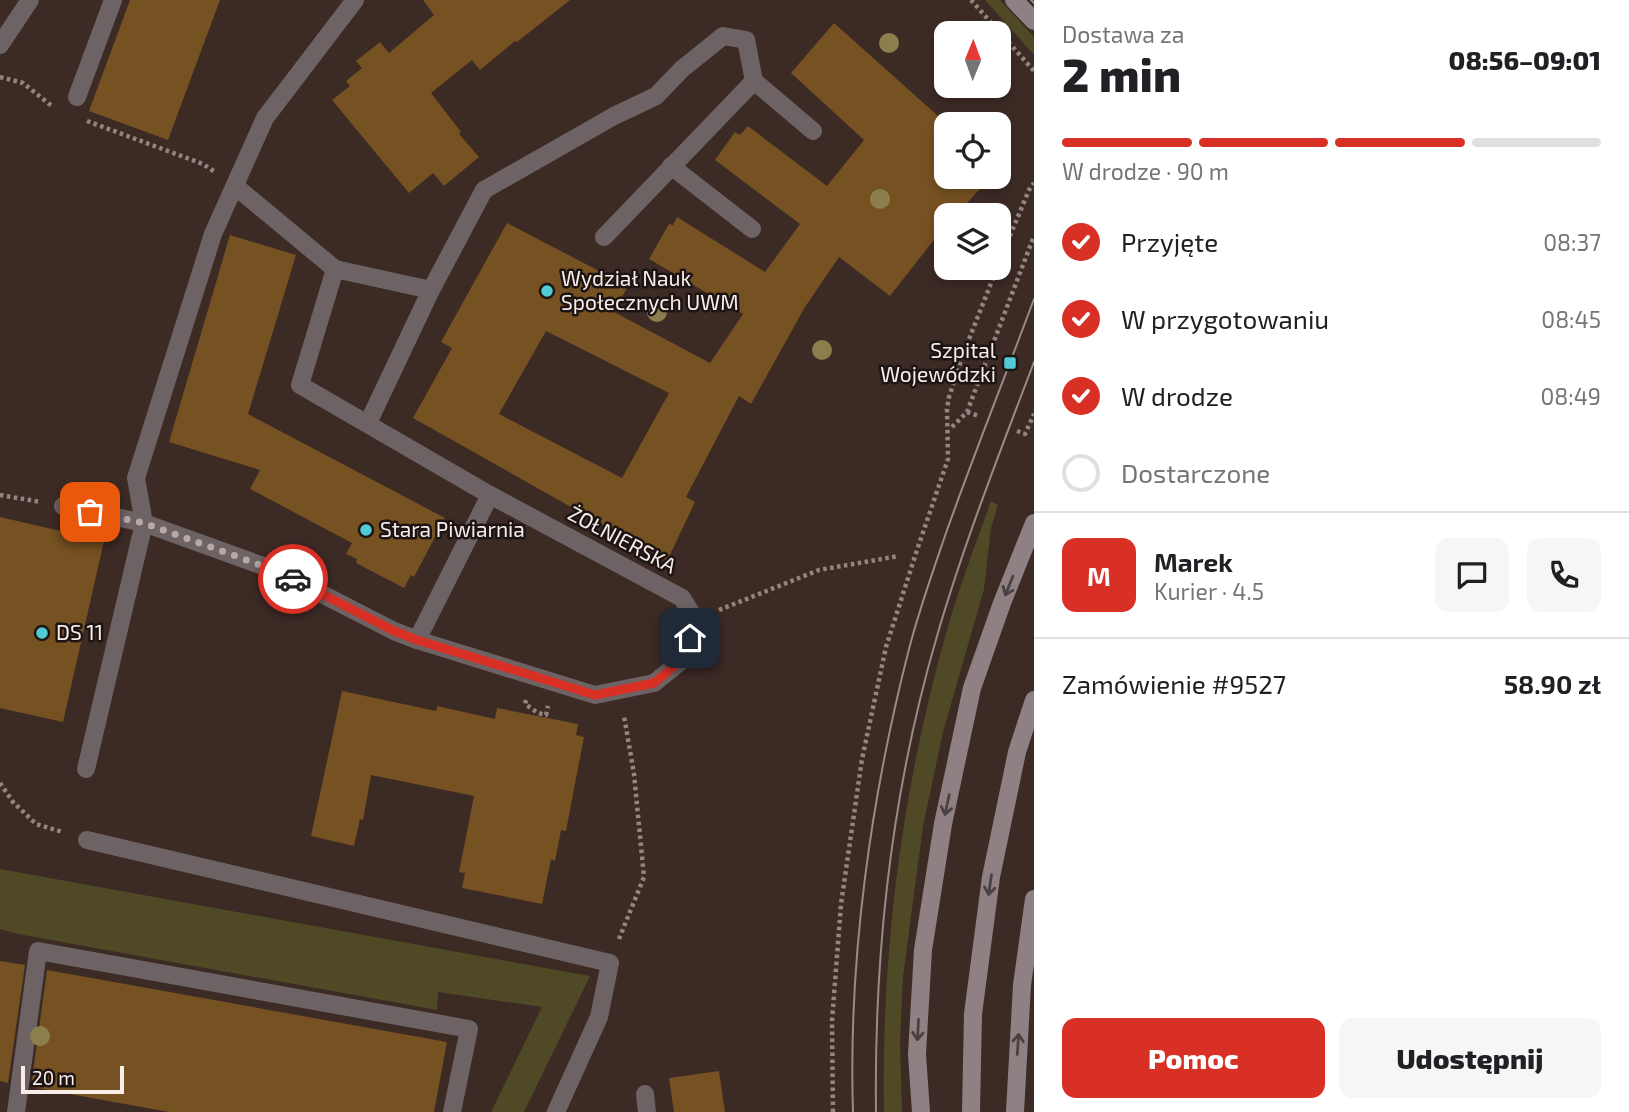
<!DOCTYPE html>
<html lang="pl">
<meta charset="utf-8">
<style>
:root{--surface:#fff;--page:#f6f6f6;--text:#202124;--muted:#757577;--line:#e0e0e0;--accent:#d93025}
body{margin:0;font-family:"Exo 2",sans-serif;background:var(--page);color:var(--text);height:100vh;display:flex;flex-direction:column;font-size:26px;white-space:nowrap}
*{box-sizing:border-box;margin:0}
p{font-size:23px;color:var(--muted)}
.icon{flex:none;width:38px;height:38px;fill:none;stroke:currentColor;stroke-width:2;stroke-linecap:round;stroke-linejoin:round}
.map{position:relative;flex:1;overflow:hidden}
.side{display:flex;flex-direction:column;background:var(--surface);width:595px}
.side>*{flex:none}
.needle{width:46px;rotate:1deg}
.tools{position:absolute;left:934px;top:21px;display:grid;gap:14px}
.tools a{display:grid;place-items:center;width:77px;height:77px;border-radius:14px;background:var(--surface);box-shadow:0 4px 10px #0003;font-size:35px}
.scale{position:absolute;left:21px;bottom:18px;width:103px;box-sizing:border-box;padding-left:7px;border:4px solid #f9edea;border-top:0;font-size:19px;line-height:24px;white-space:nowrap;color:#f9edea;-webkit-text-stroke:5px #1d1513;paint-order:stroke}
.pin{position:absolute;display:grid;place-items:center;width:60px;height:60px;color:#fff;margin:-30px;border-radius:14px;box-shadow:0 4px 10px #0006}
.courier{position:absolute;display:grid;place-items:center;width:70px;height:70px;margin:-35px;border:5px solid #d93025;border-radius:50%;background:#fff;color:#222;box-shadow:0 2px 9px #0007}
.summary em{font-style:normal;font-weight:800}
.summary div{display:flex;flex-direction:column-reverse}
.summary{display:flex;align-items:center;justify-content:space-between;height:119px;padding:0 28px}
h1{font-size:46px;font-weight:800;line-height:52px}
.bar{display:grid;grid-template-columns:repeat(4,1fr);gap:10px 7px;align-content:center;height:84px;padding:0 28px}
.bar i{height:9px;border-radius:5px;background:var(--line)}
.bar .selected{background:var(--accent)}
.bar p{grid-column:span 4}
.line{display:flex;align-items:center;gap:18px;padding:0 28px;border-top:2px solid var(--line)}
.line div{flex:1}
.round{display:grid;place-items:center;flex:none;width:74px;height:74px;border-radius:14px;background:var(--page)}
ol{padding:0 28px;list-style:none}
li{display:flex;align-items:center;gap:21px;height:77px}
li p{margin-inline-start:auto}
li .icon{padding:7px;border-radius:50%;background:var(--accent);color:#fff;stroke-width:4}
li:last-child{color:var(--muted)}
li i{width:38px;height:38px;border:4px solid var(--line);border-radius:50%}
.action{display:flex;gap:14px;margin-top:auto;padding:14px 28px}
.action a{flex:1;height:80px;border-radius:14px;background:var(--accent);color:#fff;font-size:28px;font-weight:800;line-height:80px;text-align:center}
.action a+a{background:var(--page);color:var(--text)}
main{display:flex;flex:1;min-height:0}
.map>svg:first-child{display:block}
</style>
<main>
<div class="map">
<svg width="1034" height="1112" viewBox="0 0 1034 1112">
<rect width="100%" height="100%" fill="#3c2a25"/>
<!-- green -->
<g fill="#4f4a25">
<polygon points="985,0 1000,0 1034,37 1034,55"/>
<path d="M991,501l7,4 -7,23 -7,61 -41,143 -20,94 -20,151 -3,64 2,71h-18c-3,-157 17,-313 58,-464 13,-50 32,-99 49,-147z"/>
<polygon points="0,869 590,976 524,1112 491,1112 542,1007 438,992 437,1010 18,934 0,929"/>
</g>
<!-- building -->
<g fill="#765121" fill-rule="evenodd">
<polygon points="130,0 220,0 168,140 89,111"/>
<polygon points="423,0 570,0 517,42 515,41 480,70 472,60 431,93 461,132 459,134 479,157 444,186 433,173 409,193 332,100 350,86 346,81 362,68 356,61 380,42 389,53 434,15"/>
<path d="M834,23l113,101v53h44l-35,38h-9v10l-14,16 -43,55 -51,-39 -34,50 -54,97 -12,-8 -53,101 9,5 -28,59 -254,-143 39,-70 -11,-6 66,-119 121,63 -14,26 96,51 33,-49 -94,-55 20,-35 4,1 4,-8 88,55 35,-48 -85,-64 20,-28 5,3 8,-9 79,60 37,-46 -73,-67zM546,331l123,62 -47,85 -123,-64z"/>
<polygon points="230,235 296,255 248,414 445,518 414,577 411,575 404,588 356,563 357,559 346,554 352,543 250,489 260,470 169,442"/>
<polygon points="0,517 104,541 63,722 0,708"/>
<polygon points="342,691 436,711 437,706 495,719 497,708 578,724 576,735 584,737 566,831 561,830 555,861 551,859 542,904 462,888 465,873 459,872 474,796 371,775 363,820 360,819 354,846 311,836"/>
<polygon points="0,961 25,965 8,1083 0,1081"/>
<polygon points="47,970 447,1042 434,1112 169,1112 31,1087"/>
<polygon points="719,1071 725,1112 674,1112 669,1078"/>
</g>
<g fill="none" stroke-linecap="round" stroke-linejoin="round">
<!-- path -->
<g stroke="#958581" stroke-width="4.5" stroke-dasharray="3.5 3.5" stroke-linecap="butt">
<polyline points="971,0 1034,71"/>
<polyline points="0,77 23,83 53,107"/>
<polyline points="87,121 203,164 215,172"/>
<polyline points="999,262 1029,190 1034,183"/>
<polyline points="967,412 979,416"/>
<polyline points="952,427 967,412 970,404 1034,236"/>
<polyline points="1017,431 1025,434 1034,414"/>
<polyline points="0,495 41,502"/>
<polyline points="719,610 819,570 899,556"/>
<polyline points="526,700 525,704 538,713 546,715 548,706"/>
<polyline points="0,783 13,802 36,824 63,832"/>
<polyline points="619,939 644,877 634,774 624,716"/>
<polyline points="833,1112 832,1021 841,904 862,759 886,647 917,550 948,459 947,409 949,397 962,357 997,268"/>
</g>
<!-- lane -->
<g stroke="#6d6365" stroke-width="18">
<polyline points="0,45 30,0"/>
<polyline points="77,97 113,0"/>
<polyline points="671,166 752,229"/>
<polyline points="235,186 335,269 300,385 490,495 417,640"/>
<polyline points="604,237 754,81"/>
<polyline points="335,269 431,290 484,190 614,116 656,96 682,69 723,36 746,40 754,81 813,131"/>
<polyline points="368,423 431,290"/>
<polyline points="63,506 144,523 277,571 394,631 417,640 595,695 654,683 685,658 695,619 682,598 490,495"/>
<polyline points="86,769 144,523 136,478 213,234 265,118 355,0"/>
<polyline points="87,840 610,963 599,1017 556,1112"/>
<polyline points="645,1094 647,1112"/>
<polyline points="16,1112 38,951 469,1029 452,1112"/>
</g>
<!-- secondary -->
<g stroke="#8f8083" stroke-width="18">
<polyline points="1014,0 1034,21"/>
<polyline points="921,1112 917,1054 923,950 943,824 972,688 1002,603 1034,523"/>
<polyline points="971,1112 973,1014 991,877 1017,752 1034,700"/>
<polyline points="1015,1112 1022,985 1034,899"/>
</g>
<!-- tram -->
<g stroke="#9a8b87" stroke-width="2">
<polyline points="1031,0 1034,3"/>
<path d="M853,1112c-5,-153 18,-315 56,-463 10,-39 24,-78 37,-116 28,-79 59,-156 88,-234"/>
<path d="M876,1112c-2,-160 16,-322 61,-476 27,-93 63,-184 97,-274"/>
</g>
</g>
<!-- trees -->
<g fill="#8d7f4d">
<circle cx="889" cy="43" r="10"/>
<circle cx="880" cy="199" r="10"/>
<circle cx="657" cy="312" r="10"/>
<circle cx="822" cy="350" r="10"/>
<circle cx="40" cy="1036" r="10"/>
</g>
<!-- one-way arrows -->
<defs><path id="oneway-shaft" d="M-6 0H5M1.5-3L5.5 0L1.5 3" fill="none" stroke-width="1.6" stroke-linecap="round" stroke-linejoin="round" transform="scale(1.75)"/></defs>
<g stroke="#4b4040">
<use href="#oneway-shaft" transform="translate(1009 586) rotate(112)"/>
<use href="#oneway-shaft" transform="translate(947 805) rotate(102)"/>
<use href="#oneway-shaft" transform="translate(990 885) rotate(98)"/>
<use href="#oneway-shaft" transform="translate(918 1030) rotate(93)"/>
<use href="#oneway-shaft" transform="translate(1018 1044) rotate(-86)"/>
</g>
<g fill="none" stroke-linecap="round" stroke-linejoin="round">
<!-- done -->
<polyline stroke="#b7a9a5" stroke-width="7" stroke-dasharray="0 12.6" points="90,512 144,523 277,571 293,579"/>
<!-- route -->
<polyline stroke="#d93025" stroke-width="9" points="293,579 394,631 417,640 595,695 654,683 685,657 690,638"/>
</g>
<!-- markers -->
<g fill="#51ccd4" stroke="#1d1513" stroke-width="2.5">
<circle cx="547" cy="291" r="7"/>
<rect x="1003" y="356" width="14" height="14" rx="3.5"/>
<circle cx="366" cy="530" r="7"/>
<circle cx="42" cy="633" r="7"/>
</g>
<g text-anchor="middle" stroke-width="5" stroke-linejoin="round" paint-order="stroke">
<!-- poi labels -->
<g font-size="21" fill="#f9edea" stroke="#1d1513" text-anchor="start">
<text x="561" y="286">Wydział Nauk<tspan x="561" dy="24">Społecznych UWM</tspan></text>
<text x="996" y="358" text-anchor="end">Szpital<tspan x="996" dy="24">Wojewódzki</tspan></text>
<text x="380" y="537">Stara Piwiarnia</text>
<text x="56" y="640">DS 11</text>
</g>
<!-- street labels -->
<g font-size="21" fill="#f9edea" stroke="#1d1513">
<text transform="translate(622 540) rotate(28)" y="7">ŻOŁNIERSKA</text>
</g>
</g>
</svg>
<div class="tools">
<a><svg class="needle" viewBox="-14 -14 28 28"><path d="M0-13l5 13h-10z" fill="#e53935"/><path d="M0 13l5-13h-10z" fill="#757577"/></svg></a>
<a><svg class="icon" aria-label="locate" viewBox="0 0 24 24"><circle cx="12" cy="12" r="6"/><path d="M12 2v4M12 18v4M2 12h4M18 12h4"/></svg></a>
<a><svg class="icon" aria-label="layers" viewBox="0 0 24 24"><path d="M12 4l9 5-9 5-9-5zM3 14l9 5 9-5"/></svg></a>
</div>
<div class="scale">20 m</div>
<div class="pin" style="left:90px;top:512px;background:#ea580c"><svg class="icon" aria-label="bag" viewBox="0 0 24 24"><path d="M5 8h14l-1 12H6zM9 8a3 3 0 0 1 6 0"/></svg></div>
<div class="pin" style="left:690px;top:638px;background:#1f2937"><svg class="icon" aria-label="home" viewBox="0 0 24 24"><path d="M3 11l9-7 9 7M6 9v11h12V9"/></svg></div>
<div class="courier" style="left:293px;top:579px"><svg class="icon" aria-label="car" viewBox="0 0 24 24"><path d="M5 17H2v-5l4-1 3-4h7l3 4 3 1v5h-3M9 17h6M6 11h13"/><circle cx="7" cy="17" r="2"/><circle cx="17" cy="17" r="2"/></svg></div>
</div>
<section class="side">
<div class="summary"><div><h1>2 min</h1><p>Dostawa za</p></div><em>08:56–09:01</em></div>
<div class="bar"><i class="selected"></i><i class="selected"></i><i class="selected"></i><i></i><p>W drodze · 90 m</p></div>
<ol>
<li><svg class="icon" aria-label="check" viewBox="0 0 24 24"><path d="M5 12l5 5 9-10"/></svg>Przyjęte<p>08:37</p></li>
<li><svg class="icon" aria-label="check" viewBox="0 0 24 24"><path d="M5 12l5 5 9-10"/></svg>W przygotowaniu<p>08:45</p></li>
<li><svg class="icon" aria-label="check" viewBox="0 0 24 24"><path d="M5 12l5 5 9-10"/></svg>W drodze<p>08:49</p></li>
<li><i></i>Dostarczone</li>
</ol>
<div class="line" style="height:126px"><b class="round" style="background:var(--accent);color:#fff">M</b><div><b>Marek</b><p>Kurier · 4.5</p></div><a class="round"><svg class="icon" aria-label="chat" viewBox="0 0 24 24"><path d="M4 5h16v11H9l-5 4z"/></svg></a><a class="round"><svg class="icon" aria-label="phone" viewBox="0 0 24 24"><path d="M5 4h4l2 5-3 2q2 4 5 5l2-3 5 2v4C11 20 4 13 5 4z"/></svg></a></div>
<div class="line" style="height:91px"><div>Zamówienie #9527</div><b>58.90 zł</b></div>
<div class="action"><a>Pomoc</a><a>Udostępnij</a></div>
</section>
</main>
